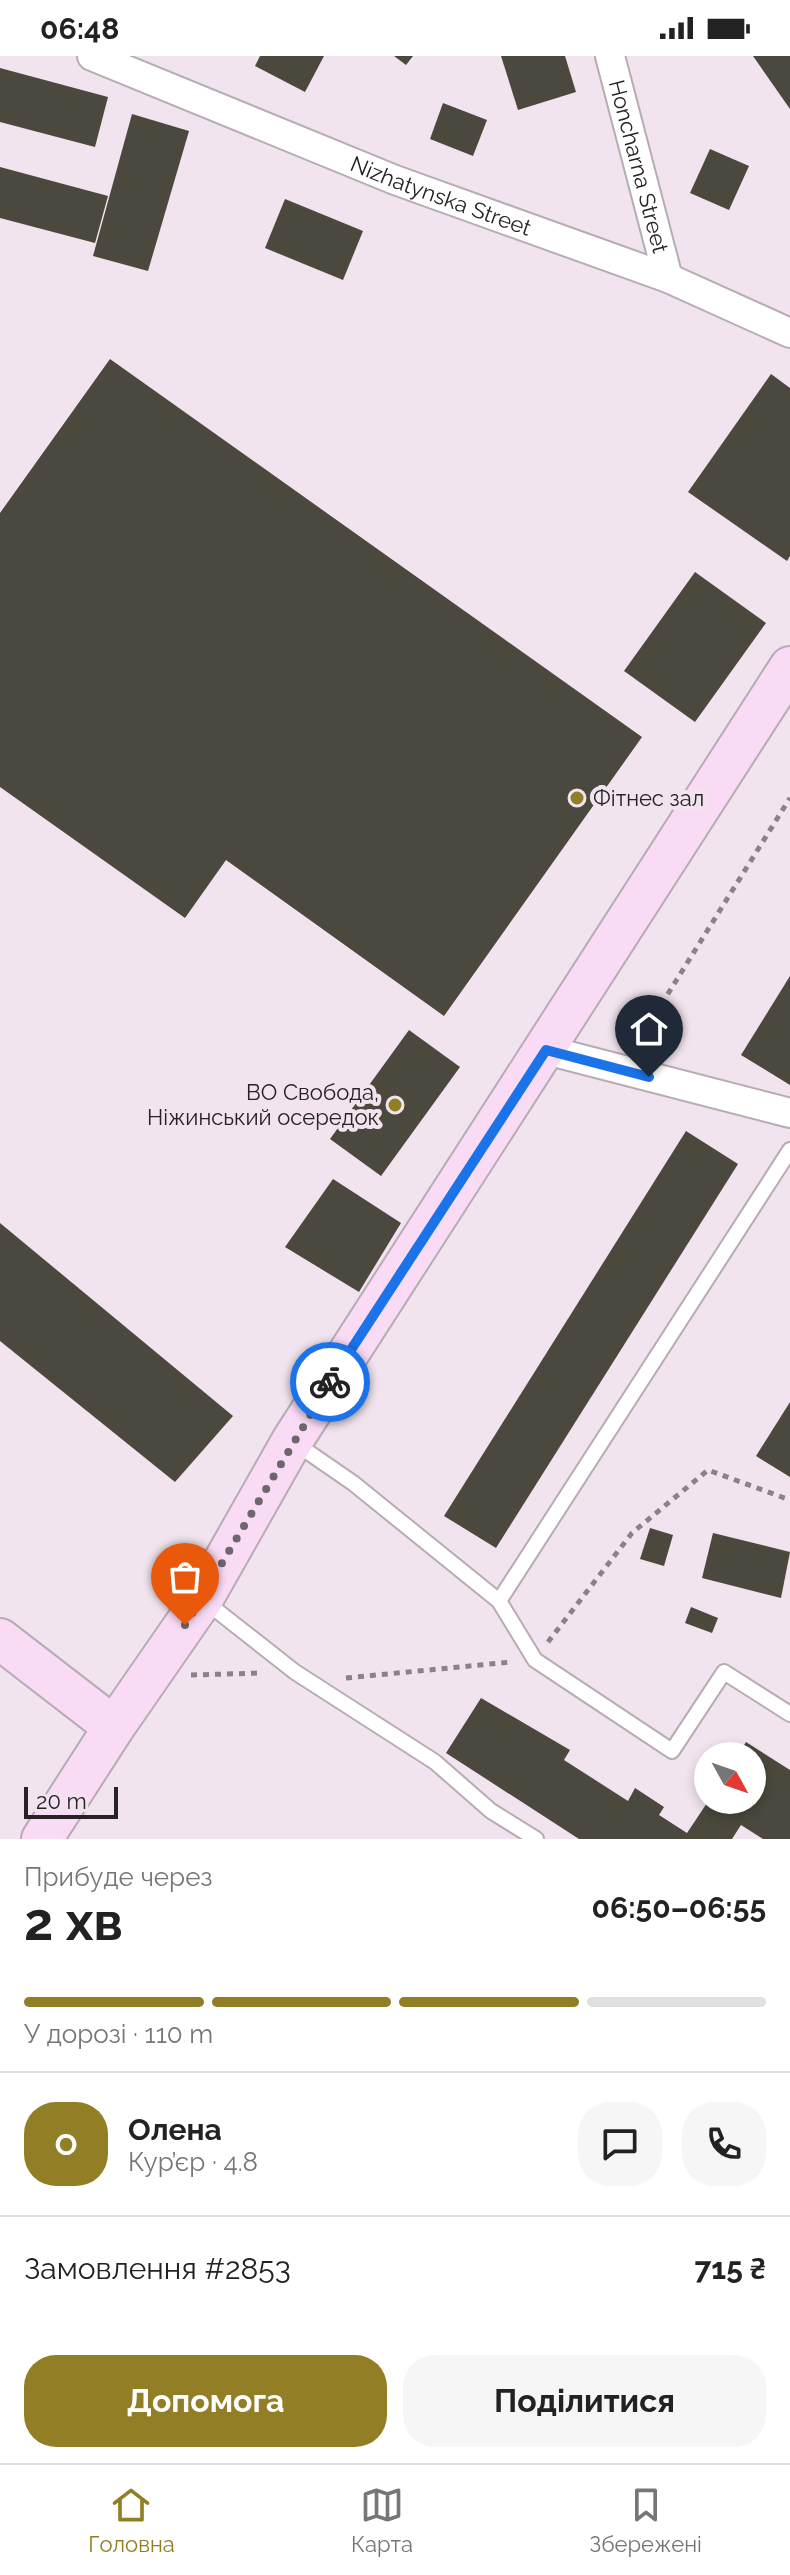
<!DOCTYPE html>
<html lang="uk">
<meta charset="utf-8">
<style>
:root{--surface:#fff;--page:#f6f6f6;--text:#222;--muted:#767676;--line:#e0e0e0;--accent:#927e25}
body{margin:0;font-family:Raleway,sans-serif;background:var(--page);color:var(--text);height:100vh;display:flex;flex-direction:column;font-size:30px;white-space:nowrap}
*{box-sizing:border-box;margin:0}
p{font-size:26px;color:var(--muted)}
.icon{flex:none;width:44px;height:44px;fill:none;stroke:currentColor;stroke-width:2;stroke-linecap:round;stroke-linejoin:round}
.map{position:relative;height:1783px;overflow:hidden}
.sheet{display:flex;flex-direction:column;background:var(--surface);flex:1}
.sheet>*{flex:none}
.needle{width:52px;rotate:130deg}
.buttons{position:absolute;left:694px;top:1686px;display:grid;gap:16px}
.buttons a{display:grid;place-items:center;width:72px;height:72px;border-radius:50%;background:var(--surface);box-shadow:0 4px 12px #0003;font-size:40px}
.scale{position:absolute;left:24px;bottom:20px;width:94px;box-sizing:border-box;padding-left:8px;border:4px solid #262226;border-top:0;font-size:22px;line-height:28px;white-space:nowrap;color:#262226;-webkit-text-stroke:6px #f1e4ee;paint-order:stroke}
.pin{position:absolute;display:grid;place-items:center;width:68px;height:68px;color:#fff;margin:-82px -34px;border-radius:50% 50% 50% 0;rotate:-45deg;box-shadow:0 0 8px #0007}
.pin .icon{rotate:45deg}
.courier{position:absolute;display:grid;place-items:center;width:80px;height:80px;margin:-40px;border:6px solid #1a73e8;border-radius:50%;background:#fff;color:#222;box-shadow:0 2px 10px #0007}
.headline em{font-style:normal;font-weight:700}
.headline div{display:flex;flex-direction:column-reverse}
.headline{display:flex;align-items:center;justify-content:space-between;height:136px;padding:0 24px}
h1{font-size:52px;font-weight:700;line-height:60px}
.bar{display:grid;grid-template-columns:repeat(4,1fr);gap:12px 8px;align-content:center;height:96px;padding:0 24px}
.bar i{height:10px;border-radius:6px;background:var(--line)}
.bar .selected{background:var(--accent)}
.bar p{grid-column:span 4}
.line{display:flex;align-items:center;gap:20px;padding:0 24px;border-top:2px solid var(--line)}
.line div{flex:1}
.round{display:grid;place-items:center;flex:none;width:84px;height:84px;border-radius:32px;background:var(--page)}
.action{display:flex;gap:16px;margin-top:auto;padding:16px 24px}
.action a{flex:1;height:92px;border-radius:32px;background:var(--accent);color:#fff;font-size:32px;font-weight:700;line-height:92px;text-align:center}
.action a+a{background:var(--page);color:var(--text)}
.status{display:flex;justify-content:space-between;align-items:center;height:56px;padding:0 40px;background:var(--surface);direction:ltr}
.status svg{height:22px;fill:currentColor}
.tabs{display:flex;justify-content:space-around;align-items:center;height:112px;border-top:2px solid var(--line);background:var(--surface);font-size:22px;color:var(--muted)}
.tabs a{display:grid;justify-items:center;gap:4px}
.tabs .selected{color:var(--accent)}
.map>svg:first-child{display:block}
</style>
<div class="status"><b>06:48</b><svg viewBox="0 0 49 12"><path d="M0 12V9h3v3zM5 12V6h3v6zM10 12V3h3v9zM15 12V0h3v12zM26 1h20v11H26zM47 4h2v5h-2z"/></svg></div>
<div class="map">
<svg width="790" height="1783" viewBox="0 0 790 1783">
<rect width="100%" height="100%" fill="#f1e4ee"/>
<!-- building -->
<g fill="#4b483d">
<polygon points="260,0 324,0 305,36 255,10"/>
<polygon points="394,0 413,0 406,9"/>
<polygon points="501,0 565,0 576,36 518,54"/>
<polygon points="753,0 790,0 790,53"/>
<polygon points="0,12 108,41 95,91 0,66"/>
<polygon points="443,47 487,64 473,100 430,83"/>
<polygon points="132,58 189,75 148,215 93,200"/>
<polygon points="710,93 749,110 729,154 690,137"/>
<polygon points="0,111 108,140 95,187 0,162"/>
<polygon points="285,143 363,175 343,224 265,192"/>
<polygon points="110,303 642,681 444,960 226,804 185,862 0,731 0,457"/>
<polygon points="771,318 790,332 790,500 787,505 688,436"/>
<polygon points="695,516 766,567 695,666 624,615"/>
<polygon points="790,920 790,1029 741,999"/>
<polygon points="409,974 460,1011 381,1120 330,1083"/>
<polygon points="686,1075 738,1108 496,1492 444,1460"/>
<polygon points="333,1123 401,1167 359,1236 285,1191"/>
<polygon points="0,1167 233,1360 175,1426 0,1285"/>
<polygon points="790,1346 790,1421 756,1400"/>
<polygon points="650,1472 673,1479 664,1510 640,1503"/>
<polygon points="713,1477 790,1496 781,1542 702,1522"/>
<polygon points="691,1551 718,1562 712,1577 685,1567"/>
<polygon points="481,1642 570,1694 564,1704 628,1745 635,1732 664,1751 659,1759 687,1777 709,1744 752,1744 752,1700 737,1700 746,1686 790,1714 790,1783 763,1783 741,1769 732,1783 579,1783 446,1697"/>
</g>
<g fill="none" stroke-linecap="round" stroke-linejoin="round">
<defs>
<g id="lane">
<polyline points="295,1387 353,1427 499,1545 535,1604 672,1695 724,1616 790,1658"/>
<polyline points="499,1545 790,1094"/>
<polyline points="206,1546 295,1616 435,1706 491,1755 536,1783"/>
</g>
<g id="street">
<path id="s1" d="M92,0l303,124 273,98 122,55"/>
<path id="s2" d="M610,0l58,222"/>
<polyline points="546,994 790,1057"/>
</g>
<g id="secondary">
<polyline points="0,1583 114,1671"/>
<polyline points="42,1783 114,1671 202,1544 292,1385 790,611"/>
</g>
</defs>
<!-- lane casing -->
<use href="#lane" stroke="#b7abb4" stroke-width="18"/>
<!-- street casing -->
<use href="#street" stroke="#b7abb4" stroke-width="32"/>
<!-- secondary casing -->
<use href="#secondary" stroke="#b7abb4" stroke-width="44"/>
<!-- path -->
<g stroke="#8b8289" stroke-width="5" stroke-dasharray="6 6" stroke-linecap="butt">
<polyline points="636,989 790,742"/>
<polyline points="548,1586 632,1477 708,1414 790,1444"/>
<polyline points="191,1619 261,1617"/>
<polyline points="346,1622 511,1606"/>
</g>
<!-- lane -->
<use href="#lane" stroke="#fff" stroke-width="14"/>
<!-- street -->
<use href="#street" stroke="#fff" stroke-width="28"/>
<!-- secondary -->
<use href="#secondary" stroke="#fadbf6" stroke-width="40"/>
</g>
<g fill="none" stroke-linecap="round" stroke-linejoin="round">
<!-- done -->
<polyline stroke="#6d666c" stroke-width="8" stroke-dasharray="0 14.4" points="185,1569 330,1326"/>
<!-- route -->
<polyline stroke="#1a73e8" stroke-width="10" points="330,1326 546,994 649,1021"/>
</g>
<!-- markers -->
<g fill="#927e25" stroke="#f1e4ee" stroke-width="3">
<circle cx="577" cy="742" r="8"/>
<circle cx="395" cy="1049" r="8"/>
</g>
<g text-anchor="middle" stroke-width="8" stroke-linejoin="round" paint-order="stroke">
<!-- street labels -->
<g font-size="22" fill="#262226" stroke="#f1e4ee">
<text dy="8" stroke="none"><textPath href="#s2" startOffset="114">Honcharna Street</textPath></text>
<text dy="8" stroke="none"><textPath href="#s1" startOffset="376">Nizhatynska Street</textPath></text>
</g>
<!-- poi labels -->
<g font-size="22" fill="#262226" stroke="#f1e4ee" text-anchor="start">
<text x="593" y="750">Фітнес зал</text>
<text x="379" y="1044" text-anchor="end">ВО Свобода,<tspan x="379" dy="25">Ніжинський осередок</tspan></text>
</g>
</g>
</svg>
<div class="buttons">
<a><svg class="needle" viewBox="-14 -14 28 28"><path d="M0-13l5 13h-10z" fill="#e53935"/><path d="M0 13l5-13h-10z" fill="#767676"/></svg></a>
</div>
<div class="scale">20 m</div>
<div class="pin" style="left:185px;top:1569px;background:#ea580c"><svg class="icon" aria-label="bag" viewBox="0 0 24 24"><path d="M5 8h14l-1 12H6zM9 8a3 3 0 0 1 6 0"/></svg></div>
<div class="pin" style="left:649px;top:1021px;background:#1f2937"><svg class="icon" aria-label="home" viewBox="0 0 24 24"><path d="M3 11l9-7 9 7M6 9v11h12V9"/></svg></div>
<div class="courier" style="left:330px;top:1326px"><svg class="icon" aria-label="bike" viewBox="0 0 24 24"><circle cx="6" cy="16" r="4"/><circle cx="18" cy="16" r="4"/><path d="M6 16l4-8h5l3 8M10 8l3 8H6M13 5h3"/></svg></div>
</div>
<section class="sheet">
<div class="headline"><div><h1>2 хв</h1><p>Прибуде через</p></div><em>06:50–06:55</em></div>
<div class="bar"><i class="selected"></i><i class="selected"></i><i class="selected"></i><i></i><p>У дорозі · 110 m</p></div>
<div class="line" style="height:144px"><b class="round" style="background:var(--accent);color:#fff">О</b><div><b>Олена</b><p>Кур’єр · 4.8</p></div><a class="round"><svg class="icon" aria-label="chat" viewBox="0 0 24 24"><path d="M4 5h16v11H9l-5 4z"/></svg></a><a class="round"><svg class="icon" aria-label="phone" viewBox="0 0 24 24"><path d="M5 4h4l2 5-3 2q2 4 5 5l2-3 5 2v4C11 20 4 13 5 4z"/></svg></a></div>
<div class="line" style="height:104px"><div>Замовлення #2853</div><b>715 ₴</b></div>
<div class="action"><a>Допомога</a><a>Поділитися</a></div>
</section>
<nav class="tabs">
<a class="selected"><svg class="icon" aria-label="home" viewBox="0 0 24 24"><path d="M3 11l9-7 9 7M6 9v11h12V9"/></svg>Головна</a>
<a><svg class="icon" aria-label="map" viewBox="0 0 24 24"><path d="M3 6l6-2 6 2 6-2v14l-6 2-6-2-6 2zM9 4v14M15 6v14"/></svg>Карта</a>
<a><svg class="icon" aria-label="saved" viewBox="0 0 24 24"><path d="M7 4h10v16l-5-4-5 4z"/></svg>Збережені</a>
</nav>
